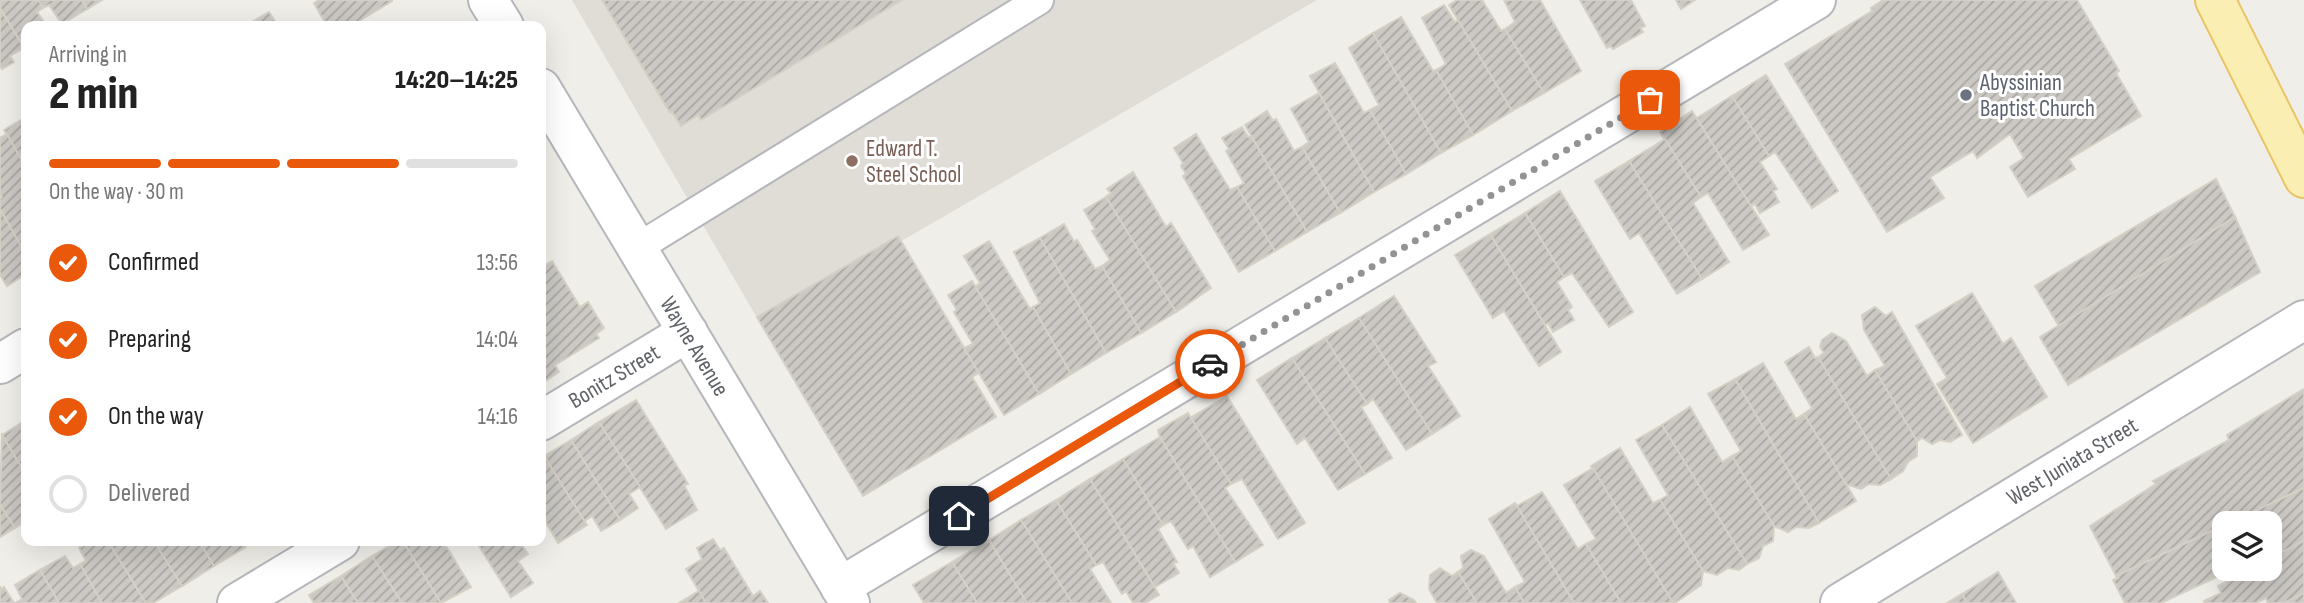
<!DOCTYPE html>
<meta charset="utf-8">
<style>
:root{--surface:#fff;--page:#f2f2f2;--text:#222;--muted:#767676;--line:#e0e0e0;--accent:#ea580c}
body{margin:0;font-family:"Sofia Sans Condensed",sans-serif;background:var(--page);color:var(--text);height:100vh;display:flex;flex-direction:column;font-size:26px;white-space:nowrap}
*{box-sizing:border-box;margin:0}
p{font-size:23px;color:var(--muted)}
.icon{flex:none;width:38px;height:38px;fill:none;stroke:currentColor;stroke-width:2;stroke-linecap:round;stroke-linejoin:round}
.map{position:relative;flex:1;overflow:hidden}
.details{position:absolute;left:21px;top:21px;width:525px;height:525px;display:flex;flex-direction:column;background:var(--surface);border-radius:14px;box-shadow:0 7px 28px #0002}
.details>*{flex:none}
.tools{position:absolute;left:2212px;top:511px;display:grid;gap:14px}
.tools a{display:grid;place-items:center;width:70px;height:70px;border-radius:14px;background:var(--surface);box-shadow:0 7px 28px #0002;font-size:35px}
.pin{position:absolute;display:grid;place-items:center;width:60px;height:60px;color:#fff;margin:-30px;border-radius:14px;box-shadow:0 4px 10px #0006}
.courier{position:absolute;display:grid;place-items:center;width:70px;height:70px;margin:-35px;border:5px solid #ea580c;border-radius:50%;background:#fff;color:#222;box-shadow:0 2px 9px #0007}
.summary em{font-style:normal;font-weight:800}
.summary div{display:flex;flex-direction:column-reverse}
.summary{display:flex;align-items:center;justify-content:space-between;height:119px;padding:0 28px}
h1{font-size:46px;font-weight:800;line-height:52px}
.bar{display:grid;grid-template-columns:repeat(4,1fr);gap:10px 7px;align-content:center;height:84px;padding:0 28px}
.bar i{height:9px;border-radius:5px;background:var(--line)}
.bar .on{background:var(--accent)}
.bar p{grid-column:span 4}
ol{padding:0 28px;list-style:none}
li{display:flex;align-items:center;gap:21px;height:77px}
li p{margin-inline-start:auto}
li .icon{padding:7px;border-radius:50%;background:var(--accent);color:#fff;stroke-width:4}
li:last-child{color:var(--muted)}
li i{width:38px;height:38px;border:4px solid var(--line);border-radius:50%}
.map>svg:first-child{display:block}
</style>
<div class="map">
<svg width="2304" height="603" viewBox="0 0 2304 603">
<defs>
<pattern id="building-hatch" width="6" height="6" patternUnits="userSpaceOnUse" patternTransform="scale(1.75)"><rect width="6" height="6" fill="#ccc9c4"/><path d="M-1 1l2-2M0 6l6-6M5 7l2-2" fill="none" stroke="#a9a7a3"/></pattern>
</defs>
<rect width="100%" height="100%" fill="#f0eee8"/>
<!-- education -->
<polygon fill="#e0ddd6" points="572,0 1317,0 760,323"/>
<!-- building -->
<g fill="url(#building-hatch)" stroke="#d4d0c6" stroke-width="2">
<polygon points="0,0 39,0 43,8 37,12 47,26 26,26 26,46 24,48 0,8"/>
<polygon points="39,0 82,0 87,9 62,24 49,5 43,8"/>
<polygon points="82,0 102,0 87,9"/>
<polygon points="319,0 392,0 392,1 351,26 327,26 314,3"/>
<polygon points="602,0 902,0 701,120 698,115 681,126 672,112 670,113"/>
<polygon points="1457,0 1482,0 1501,31 1505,29 1544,93 1512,111 1449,5"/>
<polygon points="1504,0 1540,0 1581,71 1544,93 1505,29 1515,22"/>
<polygon points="1580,0 1631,0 1645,26 1640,28 1643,32 1613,49 1610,46 1607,48"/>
<polygon points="1676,0 1695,0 1681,9"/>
<polygon points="1883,0 2077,0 2119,71 2116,73 2141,116 2069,159 2075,169 2028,197 2010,167 2024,158 2010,134 1977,158 1973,151 1930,177 1944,198 1887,232 1785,64 1872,11 1871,8"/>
<polygon points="1444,5 1455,22 1458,20 1512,111 1473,135 1436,70 1446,64 1422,18"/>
<polygon points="0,8 24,48 10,56 14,62 2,69 0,65"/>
<polygon points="269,12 278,26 245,26"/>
<polygon points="1401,17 1433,71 1436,70 1473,135 1441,153 1373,33"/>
<polygon points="1373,33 1441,153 1406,174 1370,110 1379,105 1349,48"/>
<polygon points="1335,63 1364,113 1370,110 1406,174 1374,192 1310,76"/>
<polygon points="1766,75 1838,191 1812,208 1775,152 1769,156 1732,96"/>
<polygon points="1319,93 1374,192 1340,213 1302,147 1309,142 1291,109"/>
<polygon points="1732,96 1769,156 1760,162 1777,189 1773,191 1779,202 1760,213 1755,204 1750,206 1697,118"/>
<polygon points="1267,111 1273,121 1276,119 1294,151 1302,147 1340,213 1307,232 1245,125"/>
<polygon points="1692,111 1769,235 1743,250 1708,193 1701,197 1660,132"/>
<polygon points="26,117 26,168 4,130"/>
<polygon points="1242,127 1248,137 1251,136 1307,232 1275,251 1237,187 1244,183 1226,151 1229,149 1222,138"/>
<polygon points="7,134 26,168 26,255 0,209 0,198 2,197 0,193 0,138"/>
<polygon points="1196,134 1230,190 1237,187 1275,251 1239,272 1183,176 1186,174 1181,166 1183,163 1174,148"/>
<polygon points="1665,139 1701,197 1693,203 1729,262 1702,279 1629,161"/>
<polygon points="1629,161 1702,279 1677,294 1639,233 1630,239 1595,181"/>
<polygon points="1133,172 1166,227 1171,223 1211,288 1176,312 1106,197 1111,193 1107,189"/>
<polygon points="2216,179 2235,217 2059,326 2035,286"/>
<polygon points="1560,191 1633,312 1609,327 1572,273 1564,277 1525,213"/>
<polygon points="1106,197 1176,312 1141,333 1102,266 1110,260 1092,231 1095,229 1084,210"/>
<polygon points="0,209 26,255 26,274 7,286 0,275"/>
<polygon points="1525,213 1564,277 1557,282 1572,307 1568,310 1574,320 1553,332 1548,323 1545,325 1490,234"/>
<polygon points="2235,217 2260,272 2068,385 2040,337"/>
<polygon points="1064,224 1074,242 1077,240 1095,269 1102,266 1141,333 1106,353 1040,238"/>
<polygon points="1490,234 1561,352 1539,366 1504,311 1493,318 1455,255"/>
<polygon points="898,236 979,373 972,377 996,417 863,496 757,317"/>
<polygon points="1040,238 1106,353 1071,374 1033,307 1040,303 1014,252"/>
<polygon points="989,241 1030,309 1033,307 1071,374 1039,394 975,287 980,283 964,256"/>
<polygon points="552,261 580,307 588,302 604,328 596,334 599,338 555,365 559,372 541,384 541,267"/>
<polygon points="972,281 1039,394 1004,415 964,348 973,344 954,312 957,310 948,295"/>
<polygon points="1972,293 2003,344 2011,338 2047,397 1973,443 1937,384 1947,378 1916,326"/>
<polygon points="1394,296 1436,362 1428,366 1460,416 1432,434 1359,318"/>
<polygon points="1875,307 1886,316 1892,312 1962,435 1950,442 1940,440 1932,444 1922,438 1917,441 1875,370 1885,366 1864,330 1862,315"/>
<polygon points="1359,318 1432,434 1406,450 1373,399 1367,404 1325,338"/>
<polygon points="1832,333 1846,341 1867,376 1875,370 1917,441 1917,456 1908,462 1903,471 1891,479 1818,357 1824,353 1820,347 1822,340"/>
<polygon points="1325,338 1367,404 1361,407 1392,458 1365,474 1292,358"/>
<polygon points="1809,347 1815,358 1818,357 1891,479 1880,485 1869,484 1861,489 1845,484 1804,414 1812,408 1785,362"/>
<polygon points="1292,358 1365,474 1338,490 1305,438 1297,444 1257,380"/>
<polygon points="1763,363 1796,419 1804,414 1856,501 1819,523 1735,379"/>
<polygon points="1735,379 1819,523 1809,528 1796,527 1788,532 1774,526 1732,456 1741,451 1708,394"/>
<polygon points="2304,389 2304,488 2229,523 2224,523 2224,525 2116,576 2090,526 2156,484 2153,481 2229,440 2227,435"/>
<polygon points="1227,396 1305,523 1278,539 1242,479 1231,484 1190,418"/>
<polygon points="636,400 688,484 684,485 697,510 666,529 599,422"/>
<polygon points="1690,407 1722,462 1732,456 1774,526 1773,541 1763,546 1759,558 1747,564 1662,425"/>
<polygon points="1188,413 1231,484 1225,488 1263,545 1235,562 1160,437 1158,430"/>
<polygon points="26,420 26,475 2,435"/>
<polygon points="599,422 640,487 629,494 638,508 620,520 571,440"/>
<polygon points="1662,425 1747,564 1739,570 1728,568 1717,575 1703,571 1660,500 1668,495 1636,440"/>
<polygon points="2,435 26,475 26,521 15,528 0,505"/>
<polygon points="1160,437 1235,562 1210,577 1193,546 1188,549 1171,521 1163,525 1123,459"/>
<polygon points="571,440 620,520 601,531 592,516 584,521 544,456"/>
<polygon points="1620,448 1653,503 1660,500 1703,571 1701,585 1675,603 1673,603 1591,466"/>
<polygon points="544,456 587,525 558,543 541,514 541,458"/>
<polygon points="1123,459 1163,525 1158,529 1177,562 1173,563 1179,573 1155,587 1090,479"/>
<polygon points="1593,468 1673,603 1621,603 1586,544 1596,539 1564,485"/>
<polygon points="1090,479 1159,595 1145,603 1133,603 1126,591 1122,594 1103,562 1096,565 1056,500"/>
<polygon points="2304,488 2304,541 2270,558 2270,523 2229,523"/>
<polygon points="1542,492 1578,549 1586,544 1621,603 1574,603 1517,506"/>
<polygon points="1056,500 1096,565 1090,569 1111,603 1072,603 1021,520"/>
<polygon points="1515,503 1517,506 1574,603 1524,603 1515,587 1525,582 1489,519"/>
<polygon points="0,505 15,528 0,537"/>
<polygon points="1021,520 1072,603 1027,603 989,540"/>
<polygon points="2224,525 2224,569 2247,569 2225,580 2223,574 2161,603 2125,603 2113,580 2118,578 2116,576"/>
<polygon points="713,539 720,550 724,548 753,596 760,591 768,603 706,603 686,569 702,559 697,548"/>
<polygon points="989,540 1027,603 977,603 952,562"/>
<polygon points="91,541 108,541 146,603 102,603 80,564 86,561 79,548"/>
<polygon points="108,541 154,541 182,586 153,603 146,603"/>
<polygon points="154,541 199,541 214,566 182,586"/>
<polygon points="199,541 242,541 246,547 214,566"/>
<polygon points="398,541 403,541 441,603 402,603 372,556"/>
<polygon points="403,541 443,541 471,587 441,603"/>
<polygon points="476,541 519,541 528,554 518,561 533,583 511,597"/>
<polygon points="2304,541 2304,593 2284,603 2268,603 2266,598 2255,603 2205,603 2204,601 2221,593 2218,586 2226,582 2225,580 2247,569 2270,569 2270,558"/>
<polygon points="1471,550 1484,556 1506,593 1515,587 1524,603 1477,603 1458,572 1463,568 1461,556"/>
<polygon points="65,556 73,568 80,564 102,603 59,603 40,570"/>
<polygon points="372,556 402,603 358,603 341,576"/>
<polygon points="952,562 977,603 924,603 913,585"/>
<polygon points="1440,568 1452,576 1458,572 1477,603 1437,603 1429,589 1430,575"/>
<polygon points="40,570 59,603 15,603 22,599 15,585"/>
<polygon points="1998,572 2016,603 1967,603 1962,594"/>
<polygon points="341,576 358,603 314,603 309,595"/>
<polygon points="0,587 2,589 4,587 14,603 0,603"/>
<polygon points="699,591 706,603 679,603"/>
<polygon points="1400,593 1414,600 1416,603 1390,603 1389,600"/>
<polygon points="2304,593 2304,603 2284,603"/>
<polygon points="1962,594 1967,603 1947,603"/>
</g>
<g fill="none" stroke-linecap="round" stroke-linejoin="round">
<defs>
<polyline id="service" points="637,248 1039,0"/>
<g id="minor">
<polyline points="488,0 504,26"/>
<polyline points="541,88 850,603"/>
<polyline points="0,364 26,348"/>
<polyline points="541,421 688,332"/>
<polyline points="840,587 1816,0"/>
<polyline points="237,603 340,541"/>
<polyline points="1840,603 2304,320"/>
</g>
<polyline id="primary" points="2215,0 2304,178"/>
</defs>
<!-- service casing -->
<use href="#service" stroke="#b5b7bb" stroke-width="32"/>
<!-- minor casing -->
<use href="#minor" stroke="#b5b7bb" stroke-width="42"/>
<!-- primary casing -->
<use href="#primary" stroke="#e9c467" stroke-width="42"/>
<!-- service -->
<use href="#service" stroke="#fff" stroke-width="28"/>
<!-- minor -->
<use href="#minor" stroke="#fff" stroke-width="38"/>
<!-- primary -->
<use href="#primary" stroke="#faeeb2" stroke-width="38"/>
</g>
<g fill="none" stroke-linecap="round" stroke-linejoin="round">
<!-- done -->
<polyline stroke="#929394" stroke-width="7" stroke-dasharray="0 12.6" points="1210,364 1650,100"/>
<!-- route -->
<polyline stroke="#ea580c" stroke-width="9" points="959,516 1210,364"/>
</g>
<!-- markers -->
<circle fill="#6b7280" stroke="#fff" stroke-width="2.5" cx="1966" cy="95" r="7"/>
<circle fill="#8d6e63" stroke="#fff" stroke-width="2.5" cx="852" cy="161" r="7"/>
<g text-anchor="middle" stroke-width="6" stroke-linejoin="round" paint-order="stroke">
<!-- worship labels -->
<g font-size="23" fill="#5b616d" stroke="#fff" text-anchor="start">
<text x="1980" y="90">Abyssinian<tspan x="1980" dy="26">Baptist Church</tspan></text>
</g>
<!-- education labels -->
<g font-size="23" fill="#785e54" stroke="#fff" text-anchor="start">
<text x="866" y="156">Edward T.<tspan x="866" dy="26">Steel School</tspan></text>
</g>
<!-- street labels -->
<g font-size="23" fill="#5f6267" stroke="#fff">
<text transform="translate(695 346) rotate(59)" y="8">Wayne Avenue</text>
<text transform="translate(614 376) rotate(-31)" y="8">Bonitz Street</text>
<text transform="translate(2072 461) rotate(-31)" y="8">West Juniata Street</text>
</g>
</g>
</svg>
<div class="tools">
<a><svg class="icon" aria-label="layers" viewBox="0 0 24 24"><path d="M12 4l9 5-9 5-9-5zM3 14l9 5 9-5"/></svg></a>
</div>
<div class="pin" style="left:1650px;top:100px;background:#ea580c"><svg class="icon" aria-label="bag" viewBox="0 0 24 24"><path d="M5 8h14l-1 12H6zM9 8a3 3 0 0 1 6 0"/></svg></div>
<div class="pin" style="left:959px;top:516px;background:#1f2937"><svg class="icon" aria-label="home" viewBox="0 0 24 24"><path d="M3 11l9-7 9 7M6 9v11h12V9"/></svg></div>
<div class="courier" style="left:1210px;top:364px"><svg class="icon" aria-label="car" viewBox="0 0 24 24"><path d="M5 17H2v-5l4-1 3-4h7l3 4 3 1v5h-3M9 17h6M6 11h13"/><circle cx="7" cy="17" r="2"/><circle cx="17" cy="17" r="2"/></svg></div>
<section class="details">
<div class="summary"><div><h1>2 min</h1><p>Arriving in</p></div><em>14:20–14:25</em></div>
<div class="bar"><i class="on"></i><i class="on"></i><i class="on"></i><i></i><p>On the way · 30 m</p></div>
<ol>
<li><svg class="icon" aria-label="check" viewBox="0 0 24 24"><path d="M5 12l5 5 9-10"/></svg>Confirmed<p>13:56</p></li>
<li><svg class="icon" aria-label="check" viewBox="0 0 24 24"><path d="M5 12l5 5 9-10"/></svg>Preparing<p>14:04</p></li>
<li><svg class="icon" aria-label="check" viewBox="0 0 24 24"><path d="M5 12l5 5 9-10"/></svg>On the way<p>14:16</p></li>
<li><i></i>Delivered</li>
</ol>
</section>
</div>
